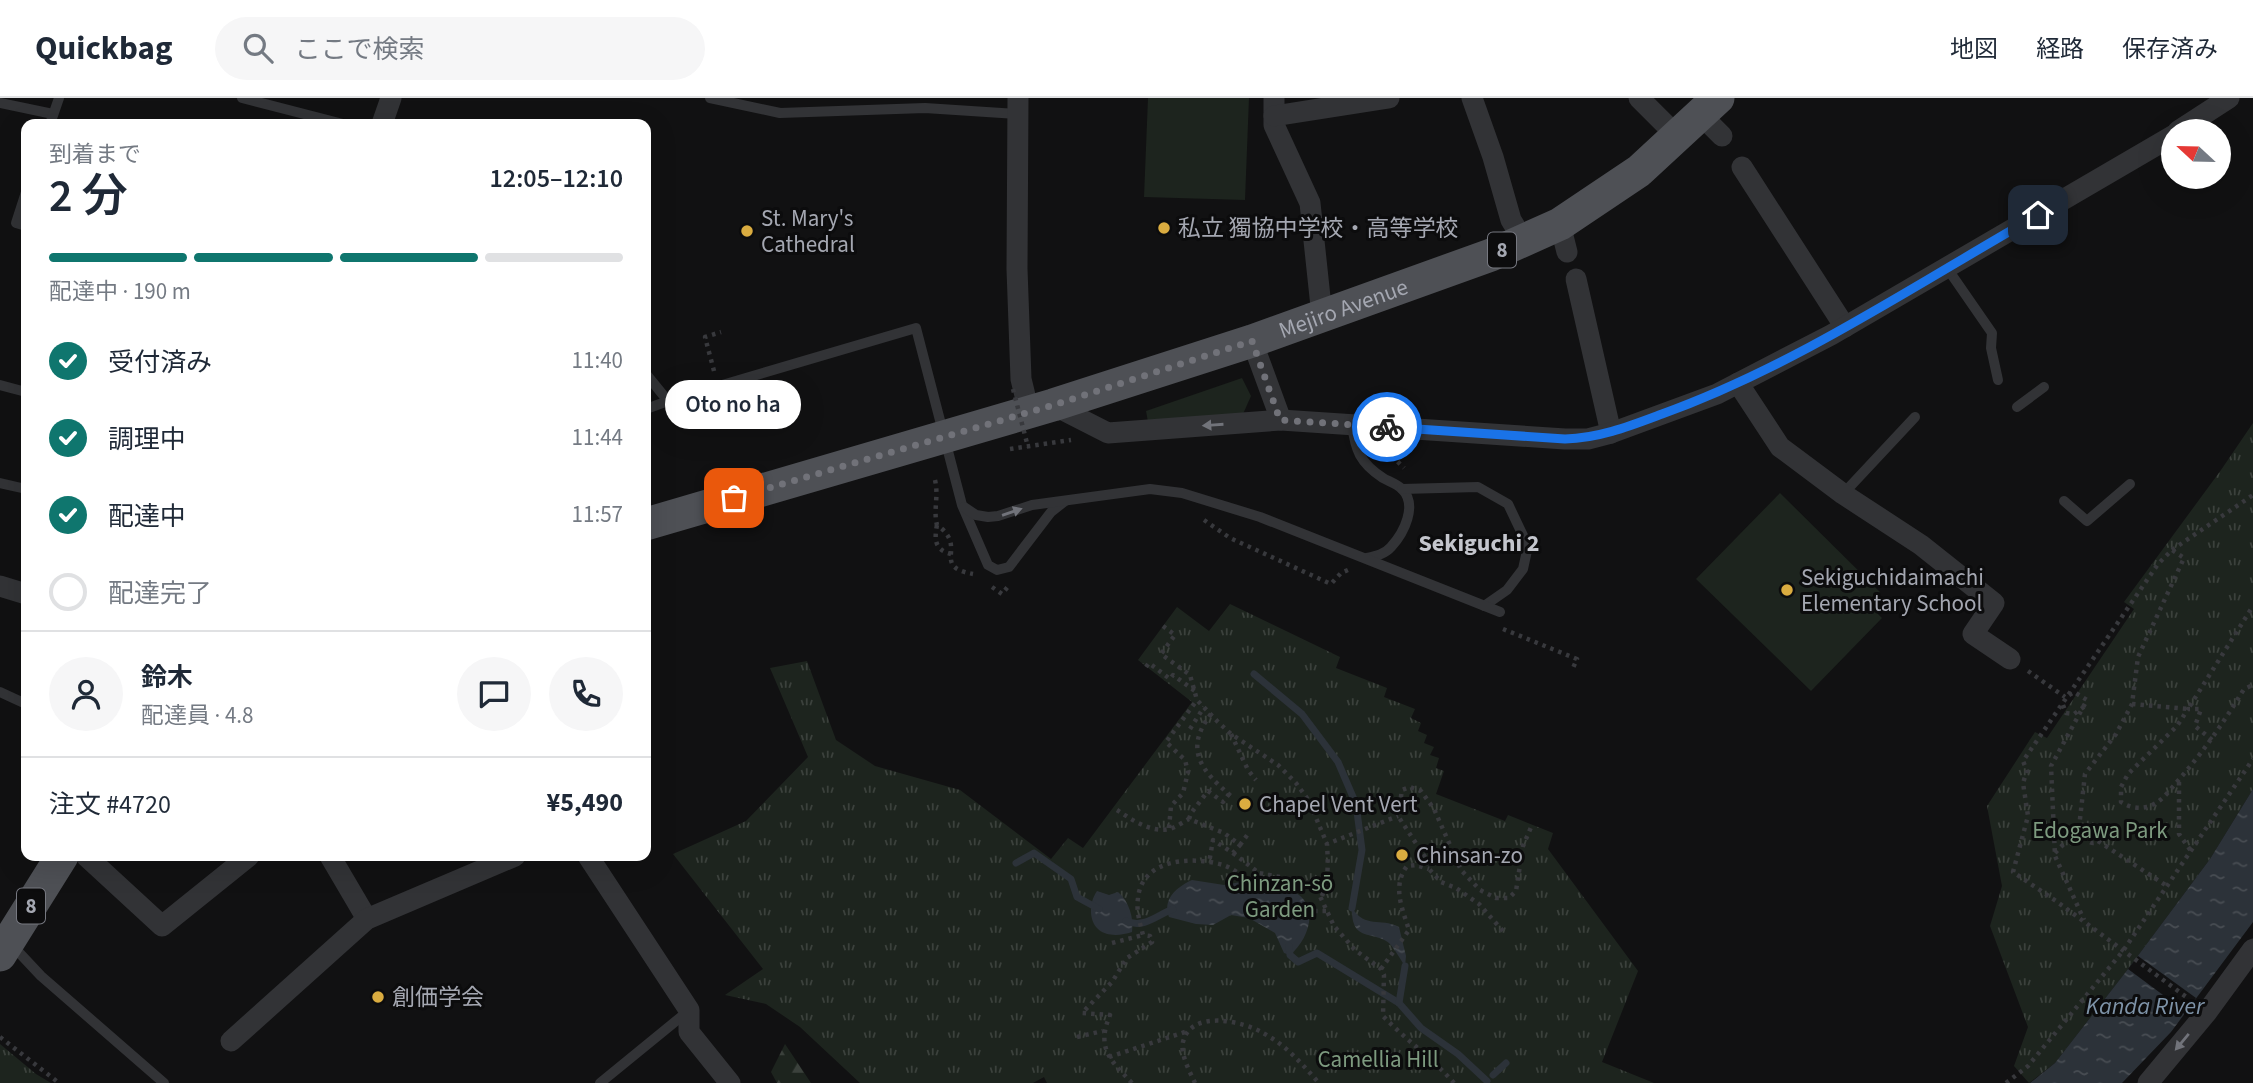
<!DOCTYPE html>
<html lang="ja">
<meta charset="utf-8">
<style>
:root{--surface:#fff;--page:#f6f6f7;--text:#1f2937;--muted:#747a83;--line:#e0e1e3;--accent:#0f766e}
body{margin:0;font-family:"Source Sans 3","Noto Sans JP",sans-serif;background:var(--page);color:var(--text);height:100vh;display:flex;flex-direction:column;font-size:26px;white-space:nowrap}
*{box-sizing:border-box;margin:0}
p{font-size:23px;color:var(--muted)}
.icon{flex:none;width:38px;height:38px;fill:none;stroke:currentColor;stroke-width:2;stroke-linecap:round;stroke-linejoin:round}
.map{position:relative;flex:1;overflow:hidden}
.side{position:absolute;left:21px;top:21px;width:630px;height:742px;display:flex;flex-direction:column;background:var(--surface);border-radius:14px;box-shadow:0 7px 28px #0002}
.side>*{flex:none}
.needle{width:46px;rotate:292deg}
.fabs{position:absolute;left:2161px;top:21px;display:grid;gap:14px}
.fabs a{display:grid;place-items:center;width:70px;height:70px;border-radius:50%;background:var(--surface);box-shadow:0 7px 28px #0002;font-size:35px}
.pin{position:absolute;display:grid;place-items:center;width:60px;height:60px;color:#fff;margin:-30px;border-radius:14px;box-shadow:0 4px 10px #0006}
.courier{position:absolute;display:grid;place-items:center;width:70px;height:70px;margin:-35px;border:5px solid #1a73e8;border-radius:50%;background:#fff;color:#222;box-shadow:0 2px 9px #0007}
.bubble{position:absolute;height:49px;border-radius:24px;background:var(--surface);box-shadow:0 7px 28px #0002;font-size:23px;font-weight:600;line-height:49px;text-align:center}
.head em{font-style:normal;font-weight:600}
.head div{display:flex;flex-direction:column-reverse}
.head{display:flex;align-items:center;justify-content:space-between;height:119px;padding:0 28px}
h1{font-size:46px;font-weight:600;line-height:52px}
.bar{display:grid;grid-template-columns:repeat(4,1fr);gap:10px 7px;align-content:center;height:84px;padding:0 28px}
.bar i{height:9px;border-radius:5px;background:var(--line)}
.bar .active{background:var(--accent)}
.bar p{grid-column:span 4}
.line{display:flex;align-items:center;gap:18px;padding:0 28px;border-top:2px solid var(--line)}
.line div{flex:1}
.round{display:grid;place-items:center;flex:none;width:74px;height:74px;border-radius:37px;background:var(--page)}
ol{padding:0 28px;list-style:none}
li{display:flex;align-items:center;gap:21px;height:77px}
li p{margin-inline-start:auto}
li .icon{padding:7px;border-radius:50%;background:var(--accent);color:#fff;stroke-width:4}
li:last-child{color:var(--muted)}
li i{width:38px;height:38px;border:4px solid var(--line);border-radius:50%}
header{display:flex;align-items:center;gap:42px;box-sizing:border-box;height:98px;padding:0 35px;background:var(--surface);border-bottom:2px solid var(--line)}
header strong{font-size:33px}
nav{display:flex;gap:38px;margin-inline-start:auto;font-size:24px}
.search{width:490px;height:63px;background:var(--page);display:flex;align-items:center;gap:18px;box-sizing:border-box;padding:0 24px;border-radius:38px;color:var(--muted);font-size:26px}
.map>svg:first-child{display:block}
</style>
<header>
<strong>Quickbag</strong>
<div class="search"><svg class="icon" aria-label="search" viewBox="0 0 24 24"><circle cx="10" cy="10" r="6"/><path d="M15 15l6 6"/></svg>ここで検索</div>
<nav><a>地図</a><a>経路</a><a>保存済み</a></nav>
</header>
<div class="map">
<svg width="2253" height="985" viewBox="0 0 2253 985">
<defs>
<pattern id="forest-firs" width="22" height="20" patternUnits="userSpaceOnUse" patternTransform="scale(1.75)"><rect width="22" height="20" fill="#1d241e"/><path d="M5 1l3.5 6h-7zM16 11l3.5 6h-7z" fill="#3b413c"/></pattern>
<pattern id="park-tufts" width="24" height="20" patternUnits="userSpaceOnUse" patternTransform="scale(1.75)"><rect width="24" height="20" fill="#1d241e"/><path d="M3 7l-1-3M5 7V3M7 7l1-3M15 17l-1-3M17 17v-4M19 17l1-3" fill="none" stroke="#3b413c"/></pattern>
<pattern id="water-ripples" width="26" height="14" patternUnits="userSpaceOnUse" patternTransform="scale(1.75)"><rect width="26" height="14" fill="#2c3239"/><path d="M2 4q2-2 4 0t4 0M15 11q2-2 4 0t4 0" fill="none" stroke="#484d53"/></pattern>
</defs>
<rect width="100%" height="100%" fill="#111112"/>
<!-- green -->
<g fill="#1d241e">
<polygon points="1148,0 1249,0 1245,102 1144,99"/>
<polygon points="1242,280 1251,298 1243,316 1148,324 1146,313"/>
<polygon points="1780,395 1880,494 1868,506 1882,520 1811,593 1696,481"/>
</g>
<!-- forest -->
<polygon fill="url(#forest-firs)" points="785,946 811,985 777,985 771,974"/>
<!-- park -->
<g fill="url(#park-tufts)">
<polygon points="2253,325 2253,691 2210,761 2128,871 2055,965 2029,985 2014,968 2028,929 1990,828 2002,788 1987,708 2035,634 2047,640 2134,511 2124,504 2221,372"/>
<polygon points="1230,506 1340,559 1336,570 1387,590 1384,599 1415,611 1411,620 1421,625 1418,633 1427,637 1424,645 1434,649 1430,657 1439,660 1436,670 1444,673 1436,696 1505,723 1508,717 1553,735 1548,751 1638,873 1602,964 1654,985 1047,985 1044,979 1033,985 860,985 800,929 766,906 725,897 763,871 673,756 746,723 808,659 770,570 807,563 836,642 875,668 960,692 1051,761 1068,740 1083,750 1192,604 1138,562 1177,509 1209,533"/>
<polygon points="0,946 36,976 51,985 0,985"/>
</g>
<!-- water -->
<g fill="url(#water-ripples)">
<polygon points="2253,691 2253,824 2171,934 2122,985 2030,985 2055,965 2128,871 2210,761"/>
<path d="M1192,782l32,5 17,-3 14,8 5,-8c12,2 29,5 39,13 20,16 8,46 -9,60l-6,-2 -9,-20 -26,-15 -18,-3 -18,10 -17,-1 -27,-7c-7,-18 8,-30 23,-37z"/>
<path d="M1097,793l12,4 9,-3c11,9 16,26 14,40 -18,6 -39,4 -41,-19 0,-9 1,-14 6,-22z"/>
<path d="M1352,810c14,21 27,9 47,19l7,29 -1,10c-5,-7 -10,-17 -16,-23 -16,-13 -38,0 -37,-35z"/>
</g>
<!-- pier -->
<polygon fill="#111112" points="2138,858 2196,900 2186,914 2128,871"/>
<g fill="none" stroke-linecap="round" stroke-linejoin="round">
<!-- stream -->
<g stroke="#2c3239" stroke-width="7">
<polyline points="1254,576 1302,616 1338,664 1356,706 1362,752 1352,810"/>
<polyline points="1016,765 1034,755 1071,781 1077,799 1099,811"/>
<path d="M1126,823c18,8 31,-6 47,-12"/>
<polyline points="1289,848 1290,857 1298,864 1317,855 1399,905 1421,930 1458,956 1487,983"/>
<polyline points="1399,905 1405,868"/>
<polyline points="1493,977 1506,965"/>
</g>
<!-- path -->
<g stroke="#38393d" stroke-width="4.5" stroke-dasharray="3.5 5" stroke-linecap="butt">
<polyline points="714,273 705,239 721,234"/>
<polyline points="1010,351 1071,342"/>
<polyline points="1383,355 1397,363 1404,370"/>
<path d="M935,382c4,17 -2,29 2,45 32,22 -7,41 36,49"/>
<polyline points="1204,422 1230,440 1331,486 1341,475 1348,472"/>
<path d="M937,427c-3,15 -2,25 14,29"/>
<polyline points="2172,452 2253,397"/>
<polyline points="992,489 1002,496 1010,486"/>
<polyline points="1163,528 1175,537 1161,556 1190,577 1197,602 1218,624 1231,636 1278,667 1296,685 1309,703 1327,746"/>
<polyline points="1503,531 1577,561 1573,570"/>
<polyline points="1146,569 1149,565 1170,581 1173,577 1195,593"/>
<polyline points="2028,573 2065,599"/>
<polyline points="2069,597 2074,594 2087,602 2051,668 2055,758 2084,822"/>
<polyline points="2132,606 2188,611 2253,508"/>
<polyline points="2063,607 2066,615 2074,616 2085,608"/>
<path d="M1211,616c-28,36 -9,57 20,82"/>
<polyline points="1190,631 1204,609"/>
<polyline points="1231,636 1248,672 1256,682"/>
<path d="M2212,642l-17,-14 6,-17h-13l-11,17 -49,48 -7,13v15c9,6 21,8 31,3 10,-4 17,-14 24,-22 28,-32 46,-58 68,-94l9,-4"/>
<polyline points="2179,684 2179,736 2191,753"/>
<path d="M1117,712c14,9 33,23 52,19 6,-1 14,-7 20,-10l35,14 16,12 -7,8 -20,-13 -4,23"/>
<polyline points="1189,721 1191,715 1208,693 1223,704 1229,696"/>
<polyline points="1169,730 1171,708 1183,695 1188,674 1185,662 1166,644 1197,602"/>
<polyline points="2079,730 2085,676 2116,636 2132,606 2138,559 2184,460 2172,452 2158,466 2023,663 2027,673 2023,685 2028,718 2013,774 2056,803 2189,901"/>
<circle cx="2093" cy="739" r="6"/>
<polyline points="2098,743 2167,788"/>
<polyline points="1240,747 1248,736"/>
<polyline points="1233,755 1259,775"/>
<polyline points="2055,755 2079,730 2088,736"/>
<path d="M1322,798c7,-19 6,-33 5,-52l71,-28"/>
<polyline points="1314,813 1328,813"/>
<polyline points="1503,833 1479,806 1456,790 1441,784 1429,771 1425,759 1398,718 1402,692 1410,689 1421,693 1434,711 1461,772 1480,792 1496,800 1509,800 1516,793 1523,748 1532,727"/>
<polyline points="1112,845 1143,837"/>
<path d="M1381,871l28,-39c-7,-22 -17,-44 -2,-64l9,-1 13,4"/>
<polyline points="0,939 59,985"/>
<polyline points="1077,939 1103,933"/>
<polyline points="1109,959 1188,933"/>
<path d="M1132,985c-22,-23 -36,-35 -22,-68l-28,-2 30,-31 15,-24 25,-16 -2,-6 -7,-1c-3,-12 -7,-24 -5,-37 4,-40 55,-42 85,-33 10,3 19,11 28,17l8,-9 36,7 22,10 17,36 21,24 26,19 3,6 -1,41c23,24 49,42 71,67"/>
<path d="M1195,985c-5,-11 -15,-29 -12,-41 8,-33 60,-21 80,-9 23,12 39,31 56,50"/>
<polyline points="2006,985 2028,968 2123,853 2253,661"/>
</g>
<!-- lane -->
<g stroke="#323336" stroke-width="10">
<polyline points="242,0 343,26"/>
<polyline points="710,0 780,15 925,10 1017,16"/>
<polyline points="0,5 53,16"/>
<polyline points="50,26 59,0"/>
<polyline points="26,94 16,125 26,128"/>
<polyline points="1947,170 1992,235 1991,250 1998,282"/>
<polyline points="646,276 668,303 916,230 962,407 988,467 997,472 1009,469 1051,414 1065,403"/>
<polyline points="0,287 26,294"/>
<polyline points="2017,309 2044,289"/>
<polyline points="646,311 668,303"/>
<path d="M1352,326c3,26 8,39 31,54 5,3 14,6 19,11 16,16 2,44 -11,58 -6,7 -15,9 -24,11"/>
<polyline points="0,385 26,391"/>
<polyline points="1402,391 1478,389 1508,406 1528,448 1523,471 1507,492 1484,508"/>
<polyline points="1843,396 1915,319"/>
<polyline points="2064,403 2087,423 2130,386"/>
<polyline points="964,409 976,417 988,419 998,418 1032,407 1150,391 1182,395 1260,419 1500,514"/>
<polyline points="0,594 26,606"/>
<polyline points="11,846 41,878 164,985"/>
<polyline points="600,985 687,914"/>
</g>
<!-- street -->
<g stroke="#323336" stroke-width="21">
<polyline points="1018,0 1017,171 1021,281 1029,314"/>
<polyline points="1274,0 1274,27 1310,105 1322,218"/>
<polyline points="1472,0 1493,59 1511,122 1524,143"/>
<polyline points="1639,0 1678,39"/>
<polyline points="1701,17 1722,38"/>
<polyline points="1274,18 1389,0"/>
<polyline points="382,26 391,0"/>
<polyline points="2178,33 2229,0"/>
<polyline points="1742,69 1845,229"/>
<polyline points="1560,126 1567,154"/>
<polyline points="1576,181 1611,335"/>
<polyline points="1252,243 1281,322 1565,341 1588,341 1611,335 1717,296 1831,237 2174,37"/>
<polyline points="1738,285 1780,349 1843,396 1921,447 1994,505 1973,536 2010,561"/>
<polyline points="1053,307 1108,335 1281,322"/>
<polyline points="0,488 26,496"/>
<polyline points="86,758 162,828 249,758"/>
<polyline points="330,758 367,821"/>
<polyline points="588,758 689,912 689,934 730,985"/>
<polyline points="231,943 367,821 515,758"/>
<polyline points="2148,985 2207,914 2253,851"/>
</g>
<!-- primary -->
<g stroke="#4e5055" stroke-width="33">
<path id="s1" d="M646,426l407,-119 199,-64 239,-86 69,-31 79,-53 79,-73"/>
<polyline points="0,857 62,758"/>
</g>
<!-- path-bridge -->
<polyline stroke="#38393d" stroke-width="4.5" stroke-dasharray="3.5 5" stroke-linecap="butt" points="1013,291 1028,349"/>
</g>
<!-- one-way arrows -->
<defs><path id="oneway-solid" d="M-6-.8H1V-3.2L6.5 0L1 3.2V.8H-6Z" transform="scale(1.75)"/></defs>
<g fill="#71737a">
<use href="#oneway-solid" transform="translate(1213 327) rotate(176)"/>
<use href="#oneway-solid" transform="translate(1012 414) rotate(-19)"/>
<use href="#oneway-solid" transform="translate(2182 944) rotate(130)"/>
</g>
<g fill="none" stroke-linecap="round" stroke-linejoin="round">
<!-- done -->
<polyline stroke="#717279" stroke-width="7" stroke-dasharray="0 12.6" points="734,400 1054,307 1252,243 1280,322 1387,329"/>
<!-- route -->
<path stroke="#1a73e8" stroke-width="9" d="M1387,329l178,12c35,-1 65,-13 97,-25 133,-48 253,-129 376,-199"/>
</g>
<!-- markers -->
<g fill="#daac40" stroke="#0c0c0d" stroke-width="2.5">
<circle cx="1164" cy="130" r="7"/>
<circle cx="747" cy="133" r="7"/>
<circle cx="1787" cy="492" r="7"/>
<circle cx="1245" cy="706" r="7"/>
<circle cx="1402" cy="757" r="7"/>
<circle cx="378" cy="899" r="7"/>
</g>
<g text-anchor="middle" stroke-width="6" stroke-linejoin="round" paint-order="stroke">
<!-- shield labels -->
<g fill="#0c0c0d" stroke="#767880" stroke-width="2">
<rect x="1488" y="134.5" width="28" height="35" rx="5"/>
<rect x="17" y="790.5" width="28" height="35" rx="5"/>
</g>
<g font-size="21" font-weight="bold" fill="#a4a7b1">
<text x="1502" y="159">8</text>
<text x="31" y="815">8</text>
</g>
<!-- poi labels -->
<g font-size="23" fill="#a4a7b1" stroke="#0c0c0d" text-anchor="start">
<text x="761" y="128">St. Mary's<tspan x="761" dy="26">Cathedral</tspan></text>
<text x="1178" y="138">私立 獨協中学校・高等学校</text>
<text x="1801" y="487">Sekiguchidaimachi<tspan x="1801" dy="26">Elementary School</tspan></text>
<text x="1259" y="714">Chapel Vent Vert</text>
<text x="1416" y="765">Chinsan-zo</text>
<text x="392" y="907">創価学会</text>
</g>
<!-- street labels -->
<g font-size="23" fill="#a4a7b1" stroke="#0c0c0d">
<text dy="8" stroke="none"><textPath href="#s1" startOffset="730">Mejiro Avenue</textPath></text>
</g>
<!-- park labels -->
<g font-size="23" fill="#7d9a7f" stroke="#0c0c0d">
<text x="2100" y="740">Edogawa Park</text>
<text x="1280" y="793">Chinzan-sō<tspan x="1280" dy="26">Garden</tspan></text>
<text x="1378" y="969">Camellia Hill</text>
</g>
<!-- neighbourhood labels -->
<g font-size="24" font-weight="bold" fill="#c4c6cd" stroke="#0c0c0d">
<text x="1479" y="453">Sekiguchi 2</text>
</g>
<!-- water labels -->
<g font-size="24" font-style="italic" fill="#7e93a8" stroke="#0c0c0d">
<text x="2145" y="916">Kanda River</text>
</g>
</g>
</svg>
<div class="fabs">
<a><svg class="needle" viewBox="-14 -14 28 28"><path d="M0-13l5 13h-10z" fill="#e53935"/><path d="M0 13l5-13h-10z" fill="#747a83"/></svg></a>
</div>
<div class="pin" style="left:734px;top:400px;background:#ea580c"><svg class="icon" aria-label="bag" viewBox="0 0 24 24"><path d="M5 8h14l-1 12H6zM9 8a3 3 0 0 1 6 0"/></svg></div>
<div class="pin" style="left:2038px;top:117px;background:#1f2937"><svg class="icon" aria-label="home" viewBox="0 0 24 24"><path d="M3 11l9-7 9 7M6 9v11h12V9"/></svg></div>
<div class="courier" style="left:1387px;top:329px"><svg class="icon" aria-label="bike" viewBox="0 0 24 24"><circle cx="6" cy="16" r="4"/><circle cx="18" cy="16" r="4"/><path d="M6 16l4-8h5l3 8M10 8l3 8H6M13 5h3"/></svg></div>
<div class="bubble" style="left:665px;top:282px;width:136px">Oto no ha</div>
<section class="side">
<div class="head"><div><h1>2 分</h1><p>到着まで</p></div><em>12:05–12:10</em></div>
<div class="bar"><i class="active"></i><i class="active"></i><i class="active"></i><i></i><p>配達中 · 190 m</p></div>
<ol>
<li><svg class="icon" aria-label="check" viewBox="0 0 24 24"><path d="M5 12l5 5 9-10"/></svg>受付済み<p>11:40</p></li>
<li><svg class="icon" aria-label="check" viewBox="0 0 24 24"><path d="M5 12l5 5 9-10"/></svg>調理中<p>11:44</p></li>
<li><svg class="icon" aria-label="check" viewBox="0 0 24 24"><path d="M5 12l5 5 9-10"/></svg>配達中<p>11:57</p></li>
<li><i></i>配達完了</li>
</ol>
<div class="line" style="height:126px"><a class="round"><svg class="icon" aria-label="person" viewBox="0 0 24 24"><circle cx="12" cy="8" r="4"/><path d="M4 21q1-7 8-7t8 7"/></svg></a><div><b>鈴木</b><p>配達員 · 4.8</p></div><a class="round"><svg class="icon" aria-label="chat" viewBox="0 0 24 24"><path d="M4 5h16v11H9l-5 4z"/></svg></a><a class="round"><svg class="icon" aria-label="phone" viewBox="0 0 24 24"><path d="M5 4h4l2 5-3 2q2 4 5 5l2-3 5 2v4C11 20 4 13 5 4z"/></svg></a></div>
<div class="line" style="height:91px"><div>注文 #4720</div><b>¥5,490</b></div>
</section>
</div>
